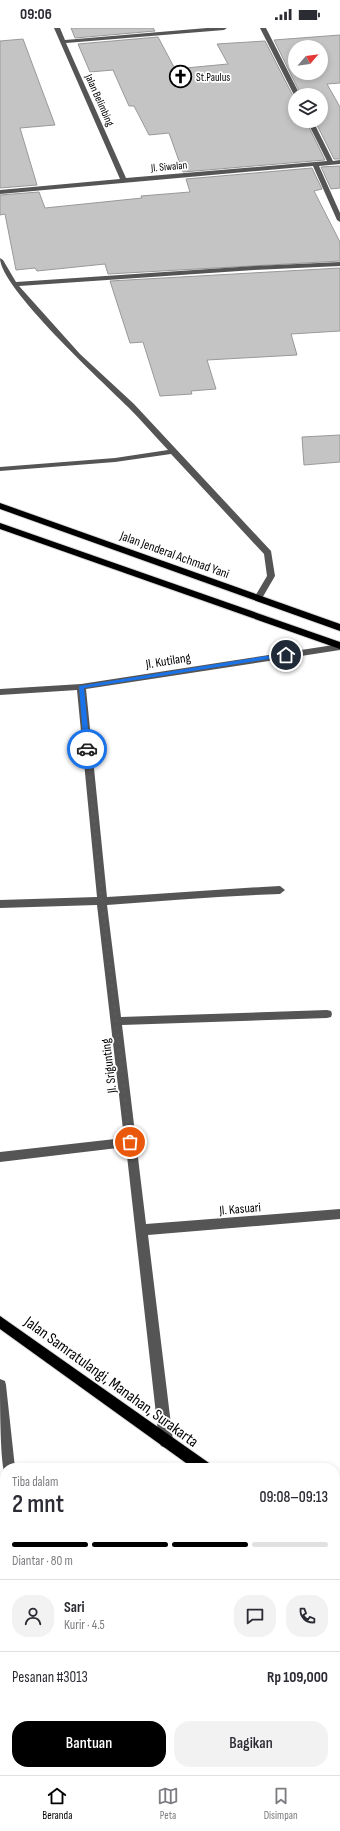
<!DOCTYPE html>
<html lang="id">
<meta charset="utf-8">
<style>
:root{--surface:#fff;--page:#f2f2f3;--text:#2b2b33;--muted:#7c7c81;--line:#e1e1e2;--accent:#000}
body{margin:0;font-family:"Sofia Sans Condensed",sans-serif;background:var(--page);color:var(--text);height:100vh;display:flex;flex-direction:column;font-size:15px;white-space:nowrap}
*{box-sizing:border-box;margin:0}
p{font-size:13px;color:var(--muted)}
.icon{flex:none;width:22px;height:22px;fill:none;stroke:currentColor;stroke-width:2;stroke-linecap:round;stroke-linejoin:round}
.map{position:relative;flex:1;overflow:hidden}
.sheet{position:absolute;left:0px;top:1435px;width:340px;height:312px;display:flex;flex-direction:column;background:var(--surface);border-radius:16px 16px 0 0;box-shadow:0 2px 6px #0003}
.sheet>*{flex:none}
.needle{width:26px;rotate:62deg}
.tools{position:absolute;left:288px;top:12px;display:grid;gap:8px}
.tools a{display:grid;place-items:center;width:40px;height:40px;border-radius:50%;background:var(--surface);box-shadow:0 2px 6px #0003;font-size:20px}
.pin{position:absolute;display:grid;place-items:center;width:34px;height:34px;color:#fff;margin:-17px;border:2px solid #fff;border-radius:50%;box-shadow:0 1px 4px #0007}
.courier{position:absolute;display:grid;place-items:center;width:40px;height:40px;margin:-20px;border:3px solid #1a73e8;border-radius:50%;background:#fff;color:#222;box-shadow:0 1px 5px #0007}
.head em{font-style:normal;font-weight:600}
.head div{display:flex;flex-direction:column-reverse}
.head{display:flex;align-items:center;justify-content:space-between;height:68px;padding:0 12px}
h1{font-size:26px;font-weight:600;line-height:30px}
.bar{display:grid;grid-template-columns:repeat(4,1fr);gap:6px 4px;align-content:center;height:48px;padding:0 12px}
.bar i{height:5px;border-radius:3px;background:var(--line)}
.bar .on{background:var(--accent)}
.bar p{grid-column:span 4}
.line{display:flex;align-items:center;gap:10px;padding:0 12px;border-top:1px solid var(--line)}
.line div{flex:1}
.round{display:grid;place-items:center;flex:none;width:42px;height:42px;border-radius:16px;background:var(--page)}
.button{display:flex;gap:8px;margin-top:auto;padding:8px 12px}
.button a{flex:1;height:46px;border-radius:16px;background:var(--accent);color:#fff;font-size:16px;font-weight:600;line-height:46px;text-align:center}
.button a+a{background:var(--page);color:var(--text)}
.status{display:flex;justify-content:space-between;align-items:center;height:28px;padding:0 20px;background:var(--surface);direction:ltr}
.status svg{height:11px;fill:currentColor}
.tab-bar{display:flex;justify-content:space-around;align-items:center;height:56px;border-top:1px solid var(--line);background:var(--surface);font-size:11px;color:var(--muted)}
.tab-bar a{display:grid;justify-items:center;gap:2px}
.tab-bar .on{color:var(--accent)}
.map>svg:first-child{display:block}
</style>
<div class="status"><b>09:06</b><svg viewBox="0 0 49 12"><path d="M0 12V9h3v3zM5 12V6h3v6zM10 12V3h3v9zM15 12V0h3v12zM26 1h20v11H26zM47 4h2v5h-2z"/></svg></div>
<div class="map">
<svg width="340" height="1747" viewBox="0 0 340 1747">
<rect width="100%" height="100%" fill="#fff"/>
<!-- building -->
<g fill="#c4c4c4" stroke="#999" fill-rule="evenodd">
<polygon points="71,0 153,0 155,3 75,10"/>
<path d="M340,7v48l-13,1 13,23v52h-6l-19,-38h6v-26h-20l-27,-55zM295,19h26v26h-26z"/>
<polygon points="158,9 175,41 228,36 217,16 265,13 293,68 295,68 295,93 306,93 325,132 183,144 169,105 149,107 134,78 129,78 113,42 90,44 78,16"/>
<polygon points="23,11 55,97 20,100 37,157 0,160 0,13"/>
<polygon points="340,138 340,160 331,161 321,139"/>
<polygon points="312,140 322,161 314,163 340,214 340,233 108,246 105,236 37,243 35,240 16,242 5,186 0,187 0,167 39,164 45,180 142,170 141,168 190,164 186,151"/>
<polygon points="340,240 340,303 291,306 297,327 207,332 216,361 191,363 192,366 160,368 143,314 130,315 110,253"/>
<polygon points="340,407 340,434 304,437 302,409"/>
</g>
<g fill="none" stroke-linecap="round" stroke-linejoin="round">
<defs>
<g id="major">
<polygon points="0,1288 209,1435 211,1440 193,1440 0,1301"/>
<polygon points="335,1523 340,1525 340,1541 335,1539"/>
</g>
<g id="highway">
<polygon points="0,475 340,596 340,603 0,481"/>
<polygon points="0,495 340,614 340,621 0,501"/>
</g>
</defs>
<!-- major casing -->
<use href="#major" stroke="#dbdbdb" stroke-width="2"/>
<!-- highway casing -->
<use href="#highway" stroke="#dbdbdb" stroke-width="2"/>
<!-- minor -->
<g fill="#555" fill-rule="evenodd">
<polygon points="54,0 60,0 65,12 207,0 227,0 224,2 66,15 126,150 327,133 307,93 313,93 333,133 340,132 340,136 319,138 340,185 340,194 337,192 313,138 0,166 0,162 120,151"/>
<polygon points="260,0 266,0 300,67 294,67"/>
<path d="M0,230l3,2 13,22 238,-16 86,-4v4l-86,4 -235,16 61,68 54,50 137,147 4,25 -14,24h-6l-1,-2 13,-22 -3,-22 -93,-100 -56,8 -115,9v-4l115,-9 53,-8c-14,-15 -26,-29 -40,-43 -25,-25 -128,-119 -128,-149z"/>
<path d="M340,616v6l-254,39 21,208c57,-3 115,-8 173,-11l5,4 -5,4c-58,2 -115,7 -173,11l14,112 206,-7 4,1 1,3 -1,3 -4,1 -205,7 24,199 194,-15v10l-192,16 25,206 -2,5 -5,2 -5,-2 -2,-5 -33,-294 -126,15v-10l124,-14 -27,-233 -97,3v-8l97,-3 -20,-207 -77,5v-6l81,-5z"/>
<path d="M0,1351l5,2 1,4 9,83h-10v5c-5,-7 -5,-79 -5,-94z"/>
<rect x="0" y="1569" width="5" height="14"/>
<rect x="28" y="1742" width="14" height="5"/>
<rect x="239" y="1742" width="14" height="5"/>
</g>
<!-- major -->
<use href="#major" fill="#000" fill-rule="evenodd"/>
<!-- highway -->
<use href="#highway" fill="#000" fill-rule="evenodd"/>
</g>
<!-- route -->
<polygon fill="#1a73e8" points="286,625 288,626 288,628 84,660 90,721 87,723 84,721 79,658"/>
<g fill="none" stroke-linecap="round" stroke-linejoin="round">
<!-- done -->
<polyline stroke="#595959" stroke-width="4" stroke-dasharray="0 7.2" points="87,721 102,872 130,1114"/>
</g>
<!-- icons -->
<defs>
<symbol id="church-ring" viewBox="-11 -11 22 22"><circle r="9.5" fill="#fff" stroke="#000" stroke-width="1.5"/><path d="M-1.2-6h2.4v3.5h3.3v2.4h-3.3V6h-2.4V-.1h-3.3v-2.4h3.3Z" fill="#000"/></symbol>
</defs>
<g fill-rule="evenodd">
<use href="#church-ring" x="168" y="36" width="25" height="25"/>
</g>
<g text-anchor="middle" stroke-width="3.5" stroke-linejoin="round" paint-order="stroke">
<!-- far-poi labels -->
<g font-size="11" fill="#000" stroke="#fff" text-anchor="start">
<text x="196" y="53">St.Paulus</text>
</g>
<!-- far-street labels -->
<g font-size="11" fill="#000" stroke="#fff">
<text transform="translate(100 72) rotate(66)" y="4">Jalan Belimbing</text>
<text transform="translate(169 138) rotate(-5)" y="4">Jl. Siwalan</text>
</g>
<!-- street labels -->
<g font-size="13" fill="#000" stroke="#fff">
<text transform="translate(175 526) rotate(20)" y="5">Jalan Jenderal Achmad Yani</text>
<text transform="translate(168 632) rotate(-9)" y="5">Jl. Kutilang</text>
<text transform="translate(108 1038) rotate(-97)" y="5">Jl. Srigunting</text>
<text transform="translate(240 1180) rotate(-5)" y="5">Jl. Kasuari</text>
</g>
<!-- near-street labels -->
<g font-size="16" fill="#000" stroke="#fff">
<text transform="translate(112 1353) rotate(36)" y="6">Jalan Samratulangi, Manahan, Surakarta</text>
</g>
</g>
</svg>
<div class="tools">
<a><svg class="needle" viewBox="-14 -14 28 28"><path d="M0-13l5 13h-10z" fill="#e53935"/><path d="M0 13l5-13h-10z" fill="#7c7c81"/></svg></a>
<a><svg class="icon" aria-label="layers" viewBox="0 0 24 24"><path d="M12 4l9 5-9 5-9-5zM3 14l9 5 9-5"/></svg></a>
</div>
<div class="pin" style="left:130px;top:1114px;background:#ea580c"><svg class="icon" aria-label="bag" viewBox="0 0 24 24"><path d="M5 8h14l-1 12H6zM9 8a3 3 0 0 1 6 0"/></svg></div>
<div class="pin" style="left:286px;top:627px;background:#1f2937"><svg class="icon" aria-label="home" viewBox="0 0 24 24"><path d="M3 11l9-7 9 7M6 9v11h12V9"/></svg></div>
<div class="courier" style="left:87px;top:721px"><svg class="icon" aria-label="car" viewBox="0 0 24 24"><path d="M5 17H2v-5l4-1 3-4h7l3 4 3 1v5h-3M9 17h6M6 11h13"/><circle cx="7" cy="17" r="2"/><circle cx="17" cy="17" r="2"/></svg></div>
<section class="sheet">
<div class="head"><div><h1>2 mnt</h1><p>Tiba dalam</p></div><em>09:08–09:13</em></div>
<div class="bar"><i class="on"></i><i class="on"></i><i class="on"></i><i></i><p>Diantar · 80 m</p></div>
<div class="line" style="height:72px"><a class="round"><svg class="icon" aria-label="person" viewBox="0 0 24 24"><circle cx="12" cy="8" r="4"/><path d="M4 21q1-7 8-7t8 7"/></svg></a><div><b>Sari</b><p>Kurir · 4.5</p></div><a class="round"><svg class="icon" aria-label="chat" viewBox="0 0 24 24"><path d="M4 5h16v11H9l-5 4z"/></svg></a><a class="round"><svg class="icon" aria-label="phone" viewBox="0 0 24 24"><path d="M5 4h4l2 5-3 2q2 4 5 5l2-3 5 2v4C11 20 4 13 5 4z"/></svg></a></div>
<div class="line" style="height:52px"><div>Pesanan #3013</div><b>Rp 109,000</b></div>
<div class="button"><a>Bantuan</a><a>Bagikan</a></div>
</section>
</div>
<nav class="tab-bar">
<a class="on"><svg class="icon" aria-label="home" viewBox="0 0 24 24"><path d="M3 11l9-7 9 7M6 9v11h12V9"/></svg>Beranda</a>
<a><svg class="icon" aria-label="map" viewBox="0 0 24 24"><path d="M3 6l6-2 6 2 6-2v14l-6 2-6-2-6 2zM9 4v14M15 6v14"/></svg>Peta</a>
<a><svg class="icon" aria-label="saved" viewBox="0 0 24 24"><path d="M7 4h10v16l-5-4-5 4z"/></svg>Disimpan</a>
</nav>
